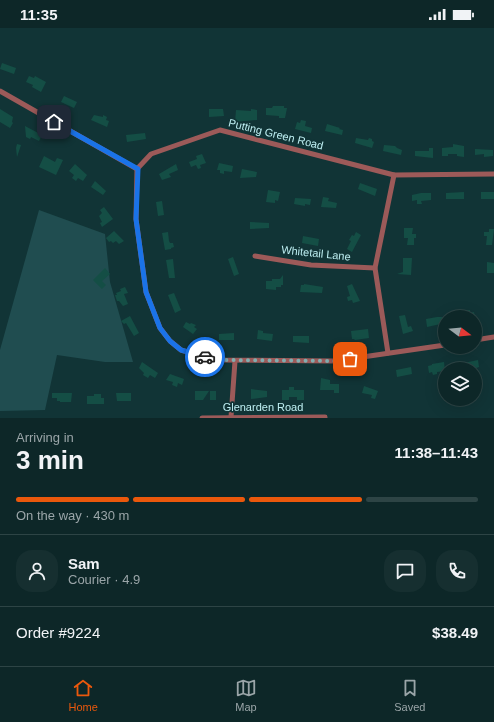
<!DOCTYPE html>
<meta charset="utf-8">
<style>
:root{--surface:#0d2728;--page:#162f30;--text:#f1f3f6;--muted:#9aa5a8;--line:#2d4445;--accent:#ea580c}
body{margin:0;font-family:Helvetica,sans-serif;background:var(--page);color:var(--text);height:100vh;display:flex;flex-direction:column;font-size:15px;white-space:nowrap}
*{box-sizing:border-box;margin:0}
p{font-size:13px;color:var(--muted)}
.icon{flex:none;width:22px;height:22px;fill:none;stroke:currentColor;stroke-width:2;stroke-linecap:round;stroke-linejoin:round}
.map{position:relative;height:390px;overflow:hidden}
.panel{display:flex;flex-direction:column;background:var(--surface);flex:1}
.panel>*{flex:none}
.needle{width:26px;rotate:106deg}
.controls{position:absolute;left:438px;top:282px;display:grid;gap:8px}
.controls a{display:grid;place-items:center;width:44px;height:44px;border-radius:50%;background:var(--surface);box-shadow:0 4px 16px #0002,0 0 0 1px var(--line);font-size:20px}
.pin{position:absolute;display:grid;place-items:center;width:34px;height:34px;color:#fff;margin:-17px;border-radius:8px;box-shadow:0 2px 6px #0006}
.courier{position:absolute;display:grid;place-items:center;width:40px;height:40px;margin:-20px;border:3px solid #1a73e8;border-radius:50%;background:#fff;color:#222;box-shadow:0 1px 5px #0007}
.overview em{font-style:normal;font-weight:700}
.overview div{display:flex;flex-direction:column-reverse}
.overview{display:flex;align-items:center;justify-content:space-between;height:68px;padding:0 16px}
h1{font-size:26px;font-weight:700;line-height:30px}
.bar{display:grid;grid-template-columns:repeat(4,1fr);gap:6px 4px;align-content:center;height:48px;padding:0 16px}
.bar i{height:5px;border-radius:3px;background:var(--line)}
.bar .current{background:var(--accent)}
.bar p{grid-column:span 4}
.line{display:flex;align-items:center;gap:10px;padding:0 16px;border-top:1px solid var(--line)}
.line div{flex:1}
.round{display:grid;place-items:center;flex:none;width:42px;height:42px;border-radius:16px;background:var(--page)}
.status{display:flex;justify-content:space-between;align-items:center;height:28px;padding:0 20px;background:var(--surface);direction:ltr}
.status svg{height:11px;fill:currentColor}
.tabs{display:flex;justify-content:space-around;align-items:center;height:56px;border-top:1px solid var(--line);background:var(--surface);font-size:11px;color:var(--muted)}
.tabs a{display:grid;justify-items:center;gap:2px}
.tabs .current{color:var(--accent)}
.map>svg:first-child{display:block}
</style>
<div class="status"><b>11:35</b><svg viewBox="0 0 49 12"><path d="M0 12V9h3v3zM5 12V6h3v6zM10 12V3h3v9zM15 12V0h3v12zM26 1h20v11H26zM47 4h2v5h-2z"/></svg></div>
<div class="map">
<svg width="494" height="390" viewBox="0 0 494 390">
<rect width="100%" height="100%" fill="#113436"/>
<!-- green -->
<polygon fill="#204d50" points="39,182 105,206 110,254 133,334 105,334 57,327 45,382 0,383 0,322"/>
<!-- building -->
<g fill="#144e45">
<polygon points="2,35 16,40 14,46 0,41"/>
<polygon points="29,48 34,50 35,48 46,54 41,64 32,59 33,57 26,54"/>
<polygon points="64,68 77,74 74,80 61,74"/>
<polygon points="273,78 284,78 284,80 287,80 285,90 279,90 279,88 266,87 266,80 272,80"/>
<polygon points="0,81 13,89 12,94 13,95 10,100 0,94"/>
<polygon points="209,81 223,81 224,88 209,89"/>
<polygon points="251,81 257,82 257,92 235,94 236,82 251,83"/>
<polygon points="94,87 103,89 103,87 107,89 106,92 109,93 107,99 91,92"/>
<polygon points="301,92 306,93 305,98 312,100 311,105 295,101 297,94 300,95"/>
<polygon points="327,96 340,100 339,101 343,102 342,107 325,103"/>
<polygon points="25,98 42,107 39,113 31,109 30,111 26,109"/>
<polygon points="145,105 146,111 127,114 126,107"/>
<polygon points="356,110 368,112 369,110 372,111 372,113 374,114 372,120 355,115"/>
<polygon points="17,116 21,117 17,129 16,120"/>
<polygon points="453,116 464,118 464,129 457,128 457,126 448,126 448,128 442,128 442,120 453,119"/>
<polygon points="384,117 395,118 397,120 402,122 401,127 383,123"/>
<polygon points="429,120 433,120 433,130 415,128 415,123 429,123"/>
<polygon points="475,121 493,122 493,128 484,129 484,126 475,127"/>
<polygon points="202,126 206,135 200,137 201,140 198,141 196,137 191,139 189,134 197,131 196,128"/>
<polygon points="44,128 55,134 57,130 63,132 56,147 39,139"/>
<polygon points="219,135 233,138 232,144 224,143 224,146 220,145 220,142 217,142"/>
<polygon points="75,136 87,147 83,153 78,150 76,153 72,150 74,147 69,143"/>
<polygon points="176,136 178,142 169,146 171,149 162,152 159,146"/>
<polygon points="242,141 257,144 256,149 240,150"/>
<polygon points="95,153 106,163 103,167 91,159"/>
<polygon points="360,155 377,161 375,168 358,161"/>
<polygon points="268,162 280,164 278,173 275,172 275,175 266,174"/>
<polygon points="464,164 464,171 446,171 446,165"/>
<rect x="481" y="164" width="13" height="7"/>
<polygon points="421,165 431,165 431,172 421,173 422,176 417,176 417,172 412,173 412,167"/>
<polygon points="323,169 329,170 328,173 337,175 336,180 321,179"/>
<polygon points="295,170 311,171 310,177 305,176 305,178 294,176"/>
<polygon points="162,173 164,187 158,188 156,174"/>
<polygon points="104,179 113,191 102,199 100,195 102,194 99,188 102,185 100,182"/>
<polygon points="250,194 269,195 269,200 250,201"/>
<polygon points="404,200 413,200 412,206 416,206 416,210 414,210 414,217 407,217 408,210 404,210"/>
<polygon points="489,201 494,201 492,217 486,217 487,208 484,208 484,204 489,204"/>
<polygon points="114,203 124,213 119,216 116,213 113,215 111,213 109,214 106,210"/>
<polygon points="168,204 169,213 170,215 173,215 174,219 171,220 171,221 165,222 162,205"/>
<polygon points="356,204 361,207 352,224 347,221 351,213 349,212 352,207 354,208"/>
<polygon points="303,208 319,211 318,218 302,215"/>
<polygon points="233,229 239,246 234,248 228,231"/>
<polygon points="403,230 412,230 411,247 397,246 403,244"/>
<polygon points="173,231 175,250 169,250 166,232"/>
<polygon points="487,234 494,235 494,245 487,245"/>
<polygon points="105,240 110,246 102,253 106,257 102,261 93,252"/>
<polygon points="283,247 283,257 281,257 281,259 276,259 276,262 266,261 266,253 272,253 272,251 280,251"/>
<polygon points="304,256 323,259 322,265 300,264 301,257 304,257"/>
<polygon points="352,256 360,273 353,275 352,272 348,273 347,269 350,268 347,258"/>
<polygon points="125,259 128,265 124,266 128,276 123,278 119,273 117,273 115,267 117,267 116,265 121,263 120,261"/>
<polygon points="174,265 181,282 175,285 168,267"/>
<polygon points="470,282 470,285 474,284 475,289 458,289 457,284"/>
<polygon points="405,287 408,299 411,298 413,303 403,306 399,288"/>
<polygon points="130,288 139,305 134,308 126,295 124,296 121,293"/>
<polygon points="437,289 444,289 445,295 427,299 426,291"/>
<polygon points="186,294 190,296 191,295 196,297 194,299 197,301 193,306 183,299"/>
<polygon points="368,301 369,310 355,312 354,311 352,311 351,303"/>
<polygon points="258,302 263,303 263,305 273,306 272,313 257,311"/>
<polygon points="234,305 234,312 219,312 219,306"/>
<polygon points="293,308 309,308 309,315 293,314"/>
<polygon points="478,332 479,339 476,340 476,341 460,341 459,336"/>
<polygon points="142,334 158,345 155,350 150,347 148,350 143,347 144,345 139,340"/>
<polygon points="444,334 445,343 437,344 437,346 433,347 432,344 429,345 428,338 432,337 432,336"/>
<polygon points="411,339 412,346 397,349 396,342"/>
<polygon points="170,346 184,351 182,357 178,355 177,359 172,357 173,354 166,352"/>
<polygon points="321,350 330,352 330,356 339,356 339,365 334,365 334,362 320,362"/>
<polygon points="364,358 378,363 375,371 371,370 372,367 362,365"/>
<polygon points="289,359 294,359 294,362 304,362 304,372 297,372 297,369 289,369 289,372 282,372 282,362 289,362"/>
<polygon points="251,361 267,363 267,369 251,371"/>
<polygon points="195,363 209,363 203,372 195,372"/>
<rect x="210" y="363" width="6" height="9"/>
<polygon points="52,365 72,365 71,374 60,374 60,373 57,373 57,370 52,370"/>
<polygon points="116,365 131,365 131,373 117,373"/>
<polygon points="94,366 101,366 101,370 104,370 104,376 87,376 87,368 94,368"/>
</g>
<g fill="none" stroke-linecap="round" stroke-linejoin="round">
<!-- street -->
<g stroke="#9c5a59" stroke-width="5">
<polyline points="0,63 137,141"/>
<polyline points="255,228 311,237 375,240"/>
<polyline points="475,312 494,309"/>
<polyline points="445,317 335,333 225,332 194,326 181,322 170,313 160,300 146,264 136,191 137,141 151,126 220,102 394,147 494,146"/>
<polyline points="388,325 375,240 394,147"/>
<polyline points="231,389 235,333"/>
<polyline points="202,390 325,389"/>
</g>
</g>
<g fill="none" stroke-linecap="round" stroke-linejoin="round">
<!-- done -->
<polyline stroke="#81aeb0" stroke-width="4" stroke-dasharray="0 7.2" points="205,329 225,332 335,333 350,331"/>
<!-- route -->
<polyline stroke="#1a73e8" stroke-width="5" points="54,94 138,141 136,191 146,264 160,300 170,313 181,322 205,329"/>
</g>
<g text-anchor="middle" stroke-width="3.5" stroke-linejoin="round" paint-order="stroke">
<!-- street labels -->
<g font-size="11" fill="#beeff2" stroke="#113436">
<text transform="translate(276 106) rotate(14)" y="4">Putting Green Road</text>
<text transform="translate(316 225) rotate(6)" y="4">Whitetail Lane</text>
<text x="263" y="383">Glenarden Road</text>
</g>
</g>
</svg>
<div class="controls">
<a><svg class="needle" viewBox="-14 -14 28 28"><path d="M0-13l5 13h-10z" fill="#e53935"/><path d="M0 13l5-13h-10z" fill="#9aa5a8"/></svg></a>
<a><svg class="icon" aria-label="layers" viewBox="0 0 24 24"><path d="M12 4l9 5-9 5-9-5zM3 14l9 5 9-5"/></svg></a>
</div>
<div class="pin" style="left:350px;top:331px;background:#ea580c"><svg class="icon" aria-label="bag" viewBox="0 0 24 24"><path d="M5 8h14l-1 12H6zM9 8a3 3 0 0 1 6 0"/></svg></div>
<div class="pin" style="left:54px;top:94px;background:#1f2937"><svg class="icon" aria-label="home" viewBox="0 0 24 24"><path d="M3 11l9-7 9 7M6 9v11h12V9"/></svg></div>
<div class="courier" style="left:205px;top:329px"><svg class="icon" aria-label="car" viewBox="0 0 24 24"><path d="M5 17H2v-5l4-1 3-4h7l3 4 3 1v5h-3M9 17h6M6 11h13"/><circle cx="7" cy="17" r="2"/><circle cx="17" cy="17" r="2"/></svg></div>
</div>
<section class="panel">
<div class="overview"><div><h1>3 min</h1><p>Arriving in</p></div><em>11:38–11:43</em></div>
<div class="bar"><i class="current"></i><i class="current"></i><i class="current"></i><i></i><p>On the way · 430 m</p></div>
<div class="line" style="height:72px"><a class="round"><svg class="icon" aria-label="person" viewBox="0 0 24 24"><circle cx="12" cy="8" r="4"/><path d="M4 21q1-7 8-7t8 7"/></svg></a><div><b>Sam</b><p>Courier · 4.9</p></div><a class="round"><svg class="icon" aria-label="chat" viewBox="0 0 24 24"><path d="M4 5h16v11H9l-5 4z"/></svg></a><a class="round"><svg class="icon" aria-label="phone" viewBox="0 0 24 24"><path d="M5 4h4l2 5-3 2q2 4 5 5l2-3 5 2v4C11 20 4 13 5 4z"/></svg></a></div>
<div class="line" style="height:52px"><div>Order #9224</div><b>$38.49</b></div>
</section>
<nav class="tabs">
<a class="current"><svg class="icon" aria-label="home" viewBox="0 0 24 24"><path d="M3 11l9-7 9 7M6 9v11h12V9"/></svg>Home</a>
<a><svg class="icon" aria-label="map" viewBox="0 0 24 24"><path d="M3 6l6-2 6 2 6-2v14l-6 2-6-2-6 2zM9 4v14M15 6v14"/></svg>Map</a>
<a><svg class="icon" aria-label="saved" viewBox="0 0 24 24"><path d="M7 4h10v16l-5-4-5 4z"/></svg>Saved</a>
</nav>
